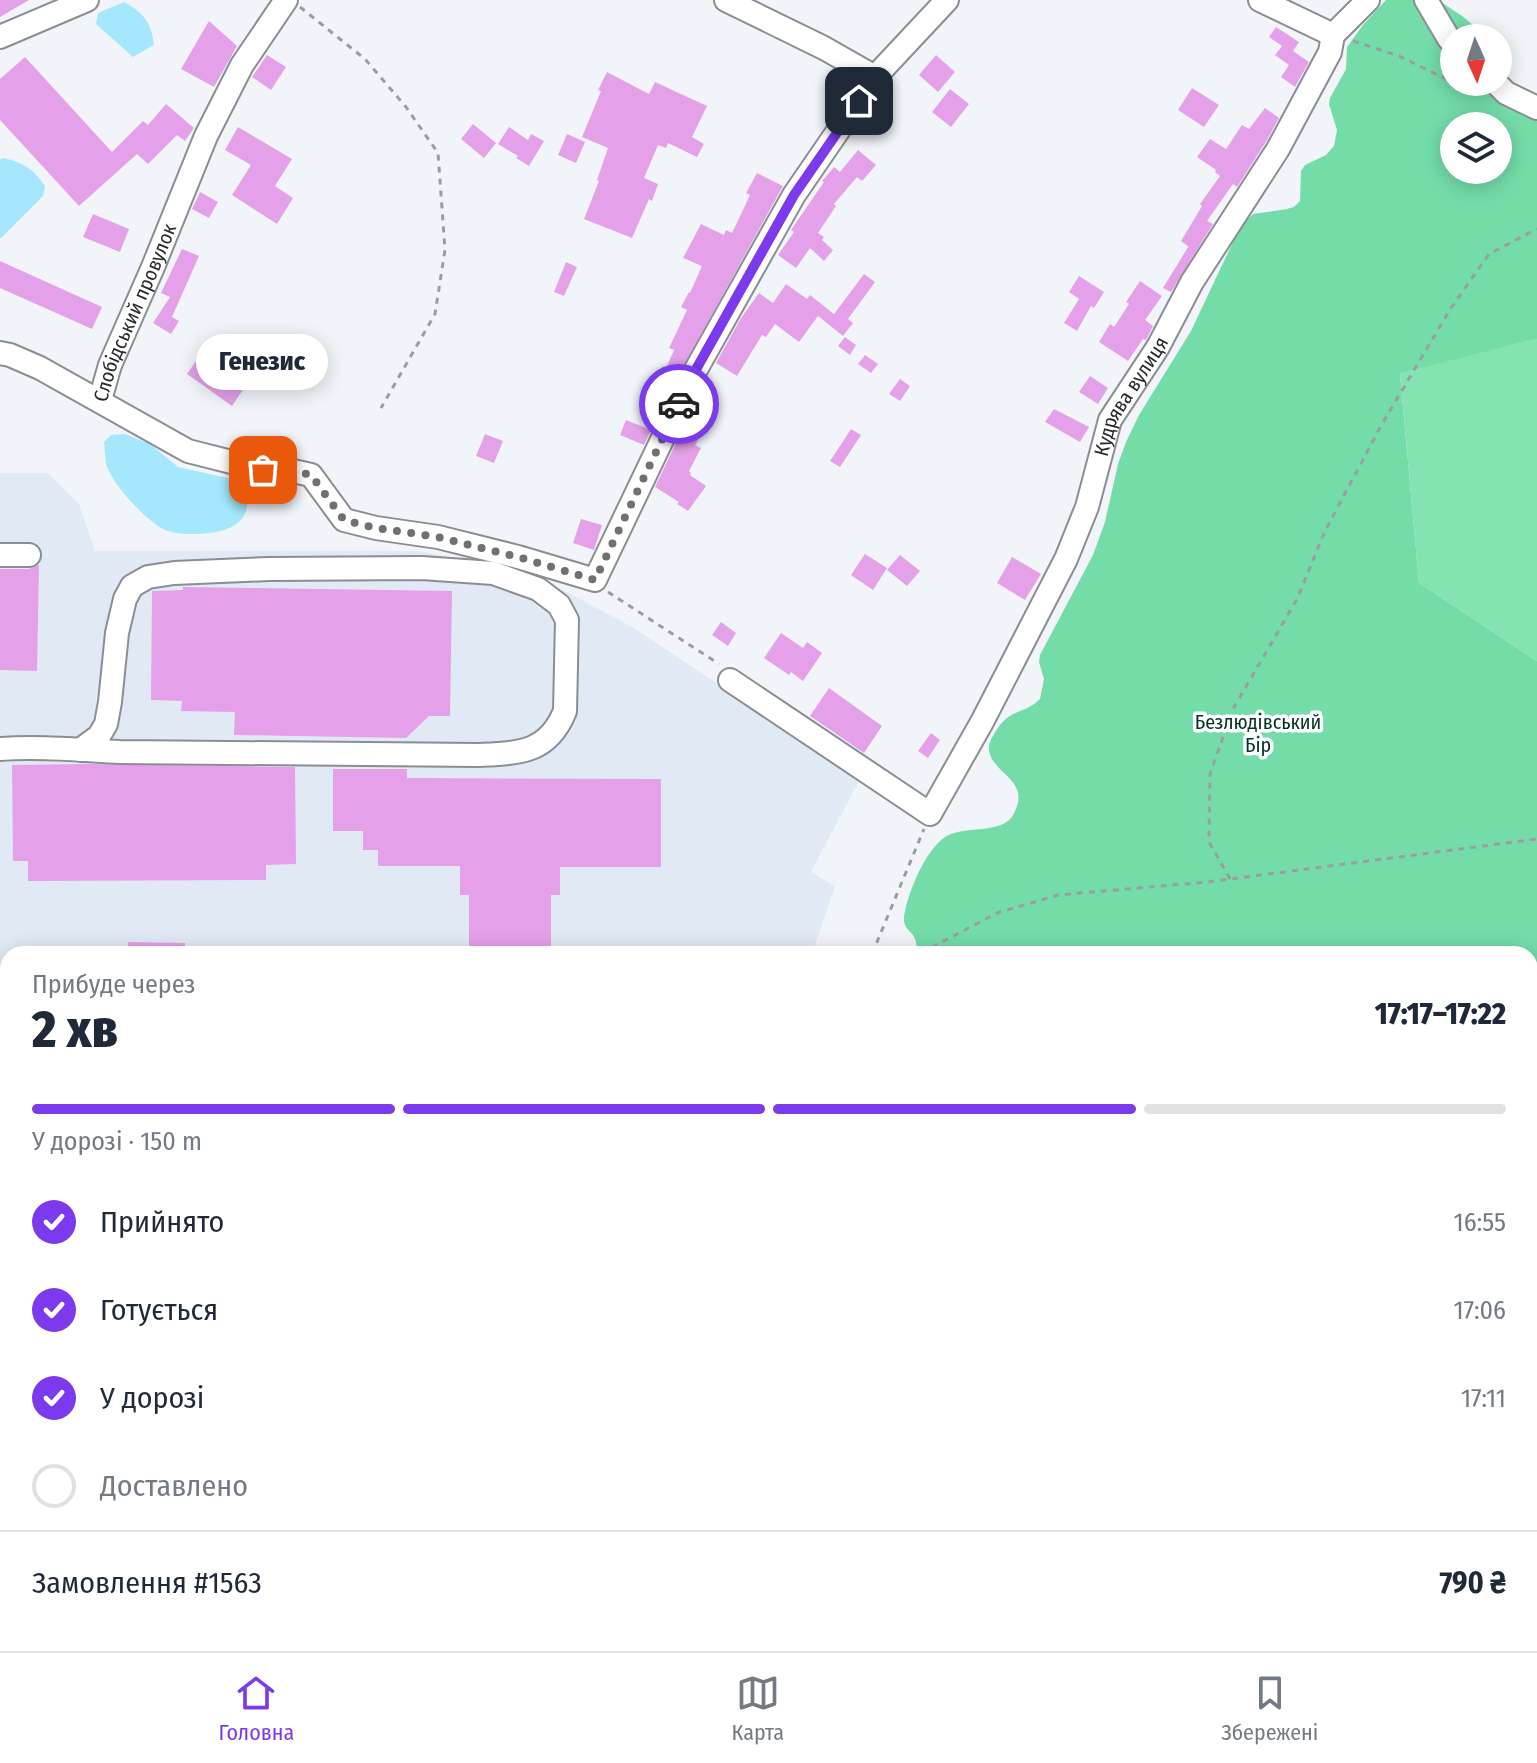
<!DOCTYPE html>
<html lang="uk">
<meta charset="utf-8">
<style>
:root{--surface:#fff;--page:#f2f2f3;--text:#1f2937;--muted:#747a83;--line:#e0e1e3;--accent:#7c3aed}
body{margin:0;font-family:"Fira Sans Condensed",sans-serif;background:var(--page);color:var(--text);height:100vh;display:flex;flex-direction:column;font-size:30px;white-space:nowrap}
*{box-sizing:border-box;margin:0}
p{font-size:26px;color:var(--muted)}
.icon{flex:none;width:44px;height:44px;fill:none;stroke:currentColor;stroke-width:2;stroke-linecap:round;stroke-linejoin:round}
.map{position:relative;flex:1;overflow:hidden}
.details{position:absolute;left:0px;top:946px;width:1538px;height:706px;display:flex;flex-direction:column;background:var(--surface);border-radius:24px 24px 0 0;box-shadow:0 4px 20px #0003}
.details>*{flex:none}
.needle{width:52px;rotate:177deg}
.buttons{position:absolute;left:1440px;top:24px;display:grid;gap:16px}
.buttons a{display:grid;place-items:center;width:72px;height:72px;border-radius:50%;background:var(--surface);box-shadow:0 4px 20px #0003;font-size:40px}
.pin{position:absolute;display:grid;place-items:center;width:68px;height:68px;color:#fff;margin:-34px;border-radius:16px;box-shadow:0 4px 12px #0006}
.courier{position:absolute;display:grid;place-items:center;width:80px;height:80px;margin:-40px;border:6px solid #7c3aed;border-radius:50%;background:#fff;color:#222;box-shadow:0 2px 10px #0007}
.bubble{position:absolute;height:56px;border-radius:28px;background:var(--surface);box-shadow:0 4px 20px #0003;font-size:26px;font-weight:800;line-height:56px;text-align:center}
.summary em{font-style:normal;font-weight:800}
.summary div{display:flex;flex-direction:column-reverse}
.summary{display:flex;align-items:center;justify-content:space-between;height:136px;padding:0 32px}
h1{font-size:52px;font-weight:800;line-height:60px}
.bar{display:grid;grid-template-columns:repeat(4,1fr);gap:12px 8px;align-content:center;height:96px;padding:0 32px}
.bar i{height:10px;border-radius:6px;background:var(--line)}
.bar .on{background:var(--accent)}
.bar p{grid-column:span 4}
.line{display:flex;align-items:center;gap:20px;padding:0 32px;border-top:2px solid var(--line)}
.line div{flex:1}
ol{padding:0 32px;list-style:none}
li{display:flex;align-items:center;gap:24px;height:88px}
li p{margin-inline-start:auto}
li .icon{padding:8px;border-radius:50%;background:var(--accent);color:#fff;stroke-width:4}
li:last-child{color:var(--muted)}
li i{width:44px;height:44px;border:4px solid var(--line);border-radius:50%}
.tab-bar{display:flex;justify-content:space-around;align-items:center;height:112px;border-top:2px solid var(--line);background:var(--surface);font-size:22px;color:var(--muted)}
.tab-bar a{display:grid;justify-items:center;gap:4px}
.tab-bar .on{color:var(--accent)}
.map>svg:first-child{display:block}
</style>
<div class="map">
<svg width="1537" height="1651" viewBox="0 0 1537 1651">
<rect width="100%" height="100%" fill="#f1f5f9"/>
<!-- built -->
<polygon fill="#e1eaf4" points="0,473 48,473 79,504 95,551 419,551 533,574 634,628 860,779 811,872 835,886 812,954 8,954 8,1258 0,1260"/>
<!-- green -->
<polygon fill="#84e2b3" points="1537,339 1537,661 1419,583 1400,372"/>
<!-- forest -->
<path fill="#73dca9" fill-rule="evenodd" d="M1386,0h52l24,16 27,22h-35v44h44l39,35v222l-137,34 19,210 118,78v990h-1050l-1,-7h1044v-690h-614c4,-28 -17,-18 -11,-43 5,-23 21,-61 40,-74 18,-12 57,-2 68,-22 21,-37 -25,-41 -24,-68 0,-4 2,-8 4,-11 16,-30 28,-19 47,-37l4,-20 -5,-17 1,-7 53,-100 12,-33 13,-58 8,-22 13,-27 52,-84 49,-104 13,-13 34,-5 7,-2 6,-6 1,-30 4,-6 21,-10 8,-9 3,-16 -8,-26 1,-6 16,-29 1,-22 16,-22zM1454,126h44v44h-44z"/>
<!-- water -->
<g fill="#a5e8fe">
<path d="M124,2c20,11 27,20 30,43l-21,12 -37,-33 2,-11z"/>
<path d="M2,158c21,4 30,10 43,28l-2,10 -43,43v-79z"/>
<path d="M125,434l25,10 28,23 54,12 15,12c5,35 -21,42 -51,43 -10,0 -22,0 -31,-4 -20,-10 -49,-42 -58,-63 -2,-7 -2,-17 -3,-25l7,-7z"/>
</g>
<g fill="none" stroke-linecap="round" stroke-linejoin="round">
<!-- river -->
<g stroke="#a5e8fe" stroke-width="28">
<polyline points="0,1366 8,1364"/>
<polyline points="146,1644 146,1651"/>
</g>
</g>
<!-- building -->
<g fill="#e4a1e9">
<polygon points="0,0 29,0 0,17"/>
<polygon points="209,21 237,46 214,87 181,69"/>
<polygon points="1276,27 1299,42 1293,51 1309,62 1295,87 1281,77 1289,65 1275,55 1282,46 1269,37"/>
<polygon points="267,55 286,67 271,90 252,77"/>
<polygon points="936,55 955,72 938,92 919,75"/>
<polygon points="25,57 112,152 143,121 148,125 166,104 194,128 185,141 177,135 148,164 137,154 79,206 0,120 0,79"/>
<polygon points="607,72 649,94 655,82 707,106 692,137 704,144 697,157 668,143 666,148 658,145 644,178 658,184 652,201 649,199 632,238 584,219 599,181 597,180 608,148 582,137 601,91 598,90"/>
<polygon points="1192,88 1219,105 1204,127 1178,110"/>
<polygon points="950,89 969,104 951,127 932,112"/>
<polygon points="1265,108 1279,118 1266,142 1237,187 1233,184 1207,221 1213,224 1171,292 1163,288 1190,244 1189,247 1181,241 1202,206 1200,204 1220,176 1215,172 1216,170 1197,157 1210,139 1226,149 1242,125 1249,129"/>
<polygon points="473,124 496,143 484,158 461,139"/>
<polygon points="238,127 292,159 275,186 293,198 277,224 232,195 251,165 225,150"/>
<polygon points="509,127 528,140 531,134 544,141 529,166 516,158 518,156 498,144"/>
<polygon points="567,134 585,142 576,163 558,155"/>
<polygon points="858,150 876,165 862,181 857,177 834,204 836,206 818,233 824,237 822,240 833,250 824,261 810,248 796,268 778,255 794,232 791,230 824,182 822,181 834,167 840,172"/>
<polygon points="757,173 783,186 673,385 661,380 674,350 669,348 687,310 681,307 689,292 690,293 702,266 683,258 701,224 724,235 726,230 732,233 750,195 746,193"/>
<polygon points="200,192 218,202 209,218 192,209"/>
<polygon points="93,214 129,229 120,252 83,237"/>
<polygon points="182,249 199,256 172,317 179,321 171,334 153,323 170,297 161,293"/>
<polygon points="0,261 102,307 92,329 0,288"/>
<polygon points="566,262 577,267 564,296 554,292"/>
<polygon points="864,274 875,282 848,319 853,323 843,336 818,316 799,342 775,324 766,337 762,335 737,376 716,363 741,318 759,293 773,303 786,284 807,299 810,295 834,314"/>
<polygon points="1079,276 1104,292 1094,308 1091,306 1077,331 1064,323 1079,299 1069,292"/>
<polygon points="1140,281 1162,296 1145,320 1153,326 1146,340 1143,339 1128,361 1099,342 1110,324 1114,327 1129,304 1126,302"/>
<polygon points="845,337 856,345 850,355 838,346"/>
<polygon points="208,344 253,375 232,406 187,374"/>
<polygon points="865,355 878,364 871,373 858,364"/>
<polygon points="1090,376 1108,388 1098,404 1079,392"/>
<polygon points="900,379 910,386 900,401 889,394"/>
<polygon points="697,399 716,411 695,445 701,448 689,471 691,473 690,475 706,486 688,511 677,504 679,502 655,487"/>
<polygon points="1054,409 1089,427 1080,442 1045,422"/>
<polygon points="626,420 651,430 644,445 620,435"/>
<polygon points="851,429 861,435 840,467 830,461"/>
<polygon points="485,434 503,441 494,463 476,456"/>
<polygon points="581,519 602,525 594,550 573,543"/>
<polygon points="865,554 887,568 873,590 851,575"/>
<polygon points="900,555 920,571 907,586 887,570"/>
<polygon points="1012,557 1041,574 1025,600 997,583"/>
<polygon points="39,565 37,671 0,670 0,569 29,569"/>
<polygon points="183,587 452,591 450,716 429,716 406,738 234,735 235,712 181,711 182,701 151,700 152,591 183,590"/>
<polygon points="721,622 736,633 728,646 712,635"/>
<polygon points="781,633 803,648 807,642 822,653 803,681 791,672 789,675 764,658"/>
<polygon points="829,688 882,726 864,753 810,716"/>
<polygon points="931,733 940,740 928,758 918,751"/>
<polygon points="88,764 295,767 296,864 266,865 266,880 28,881 28,861 13,861 12,765"/>
<polygon points="333,769 407,769 407,778 661,779 661,867 560,867 560,895 551,895 551,954 469,954 469,895 460,895 460,866 378,866 378,850 363,850 363,831 333,831"/>
<polygon points="128,942 185,943 185,954 128,954"/>
</g>
<g fill="none" stroke-linecap="round" stroke-linejoin="round">
<defs>
<g id="minor">
<polyline points="726,0 824,48 875,77"/>
<polyline points="1260,0 1333,35"/>
<polyline points="1426,0 1449,39 1454,43"/>
<polyline points="0,37 87,0"/>
<polyline points="1495,82 1506,93 1537,108"/>
<polyline points="0,353 10,355 40,368 188,451 263,470 293,471 311,475 344,520 376,528 438,537 518,557 595,580 694,373 794,195 875,77 947,0"/>
<path id="s1" d="M100,400l10,-35 43,-98 53,-131 36,-71 44,-65"/>
<polyline points="0,555 29,555"/>
<path id="s2" d="M730,680l200,134 52,-92 84,-163 21,-52 23,-87 48,-73 34,-65 86,-133 52,-97 3,-17 35,-35"/>
<path d="M0,749c40,-3 80,1 120,3l359,3c41,-2 69,-2 86,-44l2,-91 -8,-15 -21,-16 -45,-16 -71,-5 -153,1 -95,4 -26,4 -16,9 -7,13 -8,34 -7,69 -4,22 -7,12 -19,14"/>
<polyline points="0,998 8,998"/>
<polyline points="0,1111 8,1111"/>
<polyline points="0,1272 8,1269"/>
<polyline points="73,1651 75,1644"/>
<polyline points="459,1651 463,1644"/>
</g>
</defs>
<!-- minor casing -->
<use href="#minor" stroke="#8a8e92" stroke-width="26"/>
<!-- path -->
<g stroke="#9b9ea1" stroke-width="3" stroke-dasharray="6 6" stroke-linecap="butt">
<polyline points="300,7 365,59 406,107 438,153 445,250 435,314 381,408"/>
<polyline points="1353,41 1399,56 1446,79 1454,81"/>
<polyline points="1460,82 1479,87"/>
<polyline points="608,592 719,664"/>
<polyline points="1230,879 1209,842 1210,774 1233,709 1297,599 1325,531 1382,424 1451,308 1489,254 1537,229"/>
<polyline points="873,950 925,951 997,913 1058,895 1207,882 1537,839"/>
<polyline points="872,954 924,829"/>
<polyline points="1530,1380 1537,1385"/>
<polyline points="1530,1607 1537,1611"/>
<polyline points="712,1644 733,1651"/>
<polyline points="1048,1651 1065,1644"/>
</g>
<!-- minor -->
<use href="#minor" stroke="#fff" stroke-width="22"/>
</g>
<g fill="none" stroke-linecap="round" stroke-linejoin="round">
<!-- done -->
<polyline stroke="#6e7072" stroke-width="8" stroke-dasharray="0 14.4" points="263,470 293,471 311,475 344,520 376,528 438,537 518,557 595,580 679,404"/>
<!-- route -->
<polyline stroke="#7c3aed" stroke-width="10" points="679,404 694,373 794,195 859,101"/>
</g>
<g text-anchor="middle" stroke-width="7" stroke-linejoin="round" paint-order="stroke">
<!-- street labels -->
<g font-size="20" fill="#27282a" stroke="#fff">
<text dy="7" stroke="none"><textPath href="#s1" startOffset="94">Слобідський провулок</textPath></text>
<text dy="7" stroke="none"><textPath href="#s2" startOffset="706">Кудрява вулиця</textPath></text>
</g>
<!-- park labels -->
<g font-size="20" fill="#02331f" stroke="#fff">
<text x="1258" y="729">Безлюдівський<tspan x="1258" dy="23">Бір</tspan></text>
</g>
</g>
</svg>
<div class="buttons">
<a><svg class="needle" viewBox="-14 -14 28 28"><path d="M0-13l5 13h-10z" fill="#e53935"/><path d="M0 13l5-13h-10z" fill="#747a83"/></svg></a>
<a><svg class="icon" aria-label="layers" viewBox="0 0 24 24"><path d="M12 4l9 5-9 5-9-5zM3 14l9 5 9-5"/></svg></a>
</div>
<div class="pin" style="left:263px;top:470px;background:#ea580c"><svg class="icon" aria-label="bag" viewBox="0 0 24 24"><path d="M5 8h14l-1 12H6zM9 8a3 3 0 0 1 6 0"/></svg></div>
<div class="pin" style="left:859px;top:101px;background:#1f2937"><svg class="icon" aria-label="home" viewBox="0 0 24 24"><path d="M3 11l9-7 9 7M6 9v11h12V9"/></svg></div>
<div class="courier" style="left:679px;top:404px"><svg class="icon" aria-label="car" viewBox="0 0 24 24"><path d="M5 17H2v-5l4-1 3-4h7l3 4 3 1v5h-3M9 17h6M6 11h13"/><circle cx="7" cy="17" r="2"/><circle cx="17" cy="17" r="2"/></svg></div>
<div class="bubble" style="left:196px;top:334px;width:132px">Генезис</div>
<section class="details">
<div class="summary"><div><h1>2 хв</h1><p>Прибуде через</p></div><em>17:17–17:22</em></div>
<div class="bar"><i class="on"></i><i class="on"></i><i class="on"></i><i></i><p>У дорозі · 150 m</p></div>
<ol>
<li><svg class="icon" aria-label="check" viewBox="0 0 24 24"><path d="M5 12l5 5 9-10"/></svg>Прийнято<p>16:55</p></li>
<li><svg class="icon" aria-label="check" viewBox="0 0 24 24"><path d="M5 12l5 5 9-10"/></svg>Готується<p>17:06</p></li>
<li><svg class="icon" aria-label="check" viewBox="0 0 24 24"><path d="M5 12l5 5 9-10"/></svg>У дорозі<p>17:11</p></li>
<li><i></i>Доставлено</li>
</ol>
<div class="line" style="height:104px"><div>Замовлення #1563</div><b>790 ₴</b></div>
</section>
</div>
<nav class="tab-bar">
<a class="on"><svg class="icon" aria-label="home" viewBox="0 0 24 24"><path d="M3 11l9-7 9 7M6 9v11h12V9"/></svg>Головна</a>
<a><svg class="icon" aria-label="map" viewBox="0 0 24 24"><path d="M3 6l6-2 6 2 6-2v14l-6 2-6-2-6 2zM9 4v14M15 6v14"/></svg>Карта</a>
<a><svg class="icon" aria-label="saved" viewBox="0 0 24 24"><path d="M7 4h10v16l-5-4-5 4z"/></svg>Збережені</a>
</nav>
